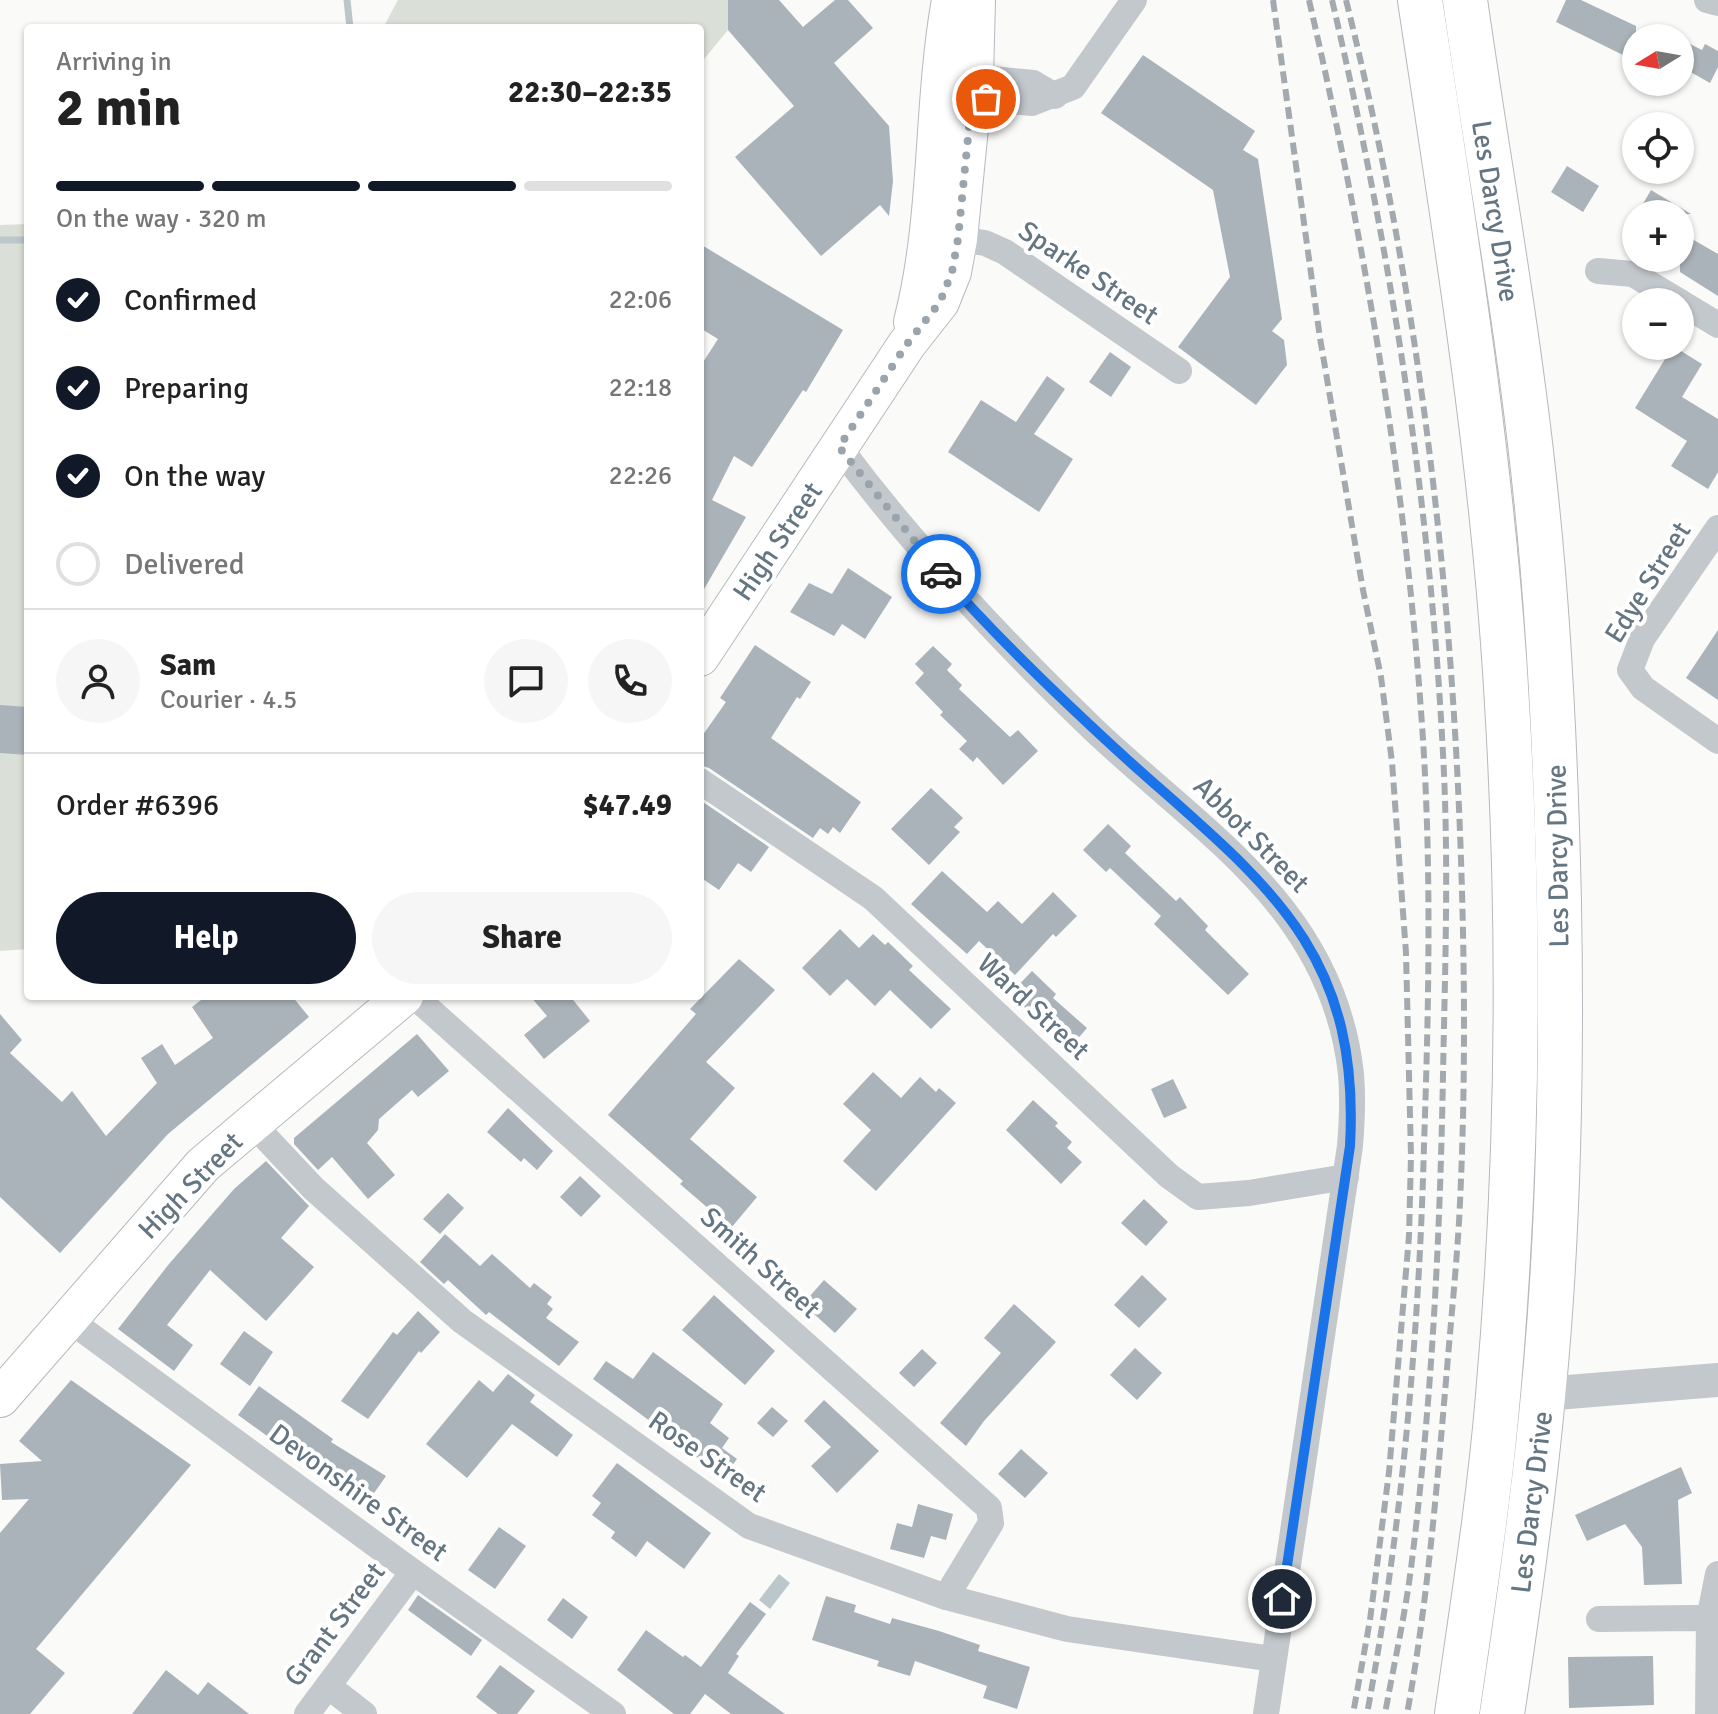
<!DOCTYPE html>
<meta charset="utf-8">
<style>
:root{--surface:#fff;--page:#f6f6f6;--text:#222;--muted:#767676;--line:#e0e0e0;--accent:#111827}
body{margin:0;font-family:Signika,sans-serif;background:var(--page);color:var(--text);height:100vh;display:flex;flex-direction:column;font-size:30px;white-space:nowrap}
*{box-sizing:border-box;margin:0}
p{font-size:26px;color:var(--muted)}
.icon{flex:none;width:44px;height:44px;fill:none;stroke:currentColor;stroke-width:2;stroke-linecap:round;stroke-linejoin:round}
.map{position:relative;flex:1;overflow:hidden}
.details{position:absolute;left:24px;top:24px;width:680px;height:976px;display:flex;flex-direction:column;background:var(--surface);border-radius:8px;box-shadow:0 2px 6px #0004}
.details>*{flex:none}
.needle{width:52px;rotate:259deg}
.controls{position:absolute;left:1622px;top:24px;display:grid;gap:16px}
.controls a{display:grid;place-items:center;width:72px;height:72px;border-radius:50%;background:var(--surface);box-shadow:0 2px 6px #0004;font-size:40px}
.pin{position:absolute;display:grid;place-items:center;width:68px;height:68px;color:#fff;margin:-34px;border:4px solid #fff;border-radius:50%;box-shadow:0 2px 8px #0007}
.courier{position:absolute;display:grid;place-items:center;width:80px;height:80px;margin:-40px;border:6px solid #1a73e8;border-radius:50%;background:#fff;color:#222;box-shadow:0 2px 10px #0007}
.overview em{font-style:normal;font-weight:700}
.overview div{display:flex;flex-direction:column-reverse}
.overview{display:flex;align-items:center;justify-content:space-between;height:136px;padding:0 32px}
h1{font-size:52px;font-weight:700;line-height:60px}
.bar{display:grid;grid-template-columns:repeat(4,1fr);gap:12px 8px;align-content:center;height:96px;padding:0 32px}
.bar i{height:10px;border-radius:6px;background:var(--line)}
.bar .selected{background:var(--accent)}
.bar p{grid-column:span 4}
.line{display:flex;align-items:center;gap:20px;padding:0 32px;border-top:2px solid var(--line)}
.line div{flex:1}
.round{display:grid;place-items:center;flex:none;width:84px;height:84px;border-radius:42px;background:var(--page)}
ol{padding:0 32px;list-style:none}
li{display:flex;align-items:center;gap:24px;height:88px}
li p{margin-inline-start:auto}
li .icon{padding:8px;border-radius:50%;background:var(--accent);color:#fff;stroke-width:4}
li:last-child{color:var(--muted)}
li i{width:44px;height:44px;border:4px solid var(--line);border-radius:50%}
.cta{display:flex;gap:16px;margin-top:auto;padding:16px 32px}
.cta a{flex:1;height:92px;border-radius:48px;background:var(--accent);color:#fff;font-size:32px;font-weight:700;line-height:92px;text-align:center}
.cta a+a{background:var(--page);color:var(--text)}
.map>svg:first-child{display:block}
</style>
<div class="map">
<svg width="1718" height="1714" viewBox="0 0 1718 1714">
<rect width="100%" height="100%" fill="#fafaf8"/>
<!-- green -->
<g fill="#dadfd7">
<polygon points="398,0 730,0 728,30 700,64 700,28 383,28"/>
<polygon points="28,224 28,949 0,951 0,225"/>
</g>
<!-- water -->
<polygon fill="#bbc7cb" points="779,1574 790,1583 770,1609 759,1600"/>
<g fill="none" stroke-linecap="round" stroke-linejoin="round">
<!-- stream -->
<g stroke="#bbc7cb" stroke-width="7">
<polyline points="347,0 350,28"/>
<polyline points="0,240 28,240"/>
</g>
</g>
<!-- building -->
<g fill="#aab3b9">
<polygon points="728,0 779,0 803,27 835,0 848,0 873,28 834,63 889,126 893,181 889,216 880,205 821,256 735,157 794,106 728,30"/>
<polygon points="1566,0 1581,0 1636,26 1636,57 1625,52 1623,55 1556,22"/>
<polygon points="1680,39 1702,50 1705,44 1718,51 1718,67 1710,83 1680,66"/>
<polygon points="1143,55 1255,131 1243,150 1258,159 1282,319 1272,331 1284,340 1287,365 1256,405 1178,347 1230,277 1213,190 1101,113"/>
<polygon points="1567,166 1599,186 1583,212 1551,192"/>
<polygon points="1651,190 1691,214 1637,214"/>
<polygon points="1680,232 1718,254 1718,296 1680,272"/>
<polygon points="700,244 843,330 806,392 803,390 752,467 734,456 712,500 746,517 700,596 700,367 718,339 700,328"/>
<polygon points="1673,346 1702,364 1682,397 1718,419 1718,472 1708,489 1671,466 1687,441 1635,408"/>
<polygon points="1110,352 1131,367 1111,397 1089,382"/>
<polygon points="1047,376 1065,389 1034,434 1073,459 1039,512 948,452 981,400 1016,422"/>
<polygon points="848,568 892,597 865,639 842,624 834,636 790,612 809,583 832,594"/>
<polygon points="1718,630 1718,700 1686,678"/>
<polygon points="755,645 811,682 800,699 797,697 771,738 861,802 840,833 833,827 828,834 820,828 813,838 709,768 700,765 700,739 726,702 720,698"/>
<polygon points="933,646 952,664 947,670 962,685 959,689 1010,737 1018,730 1038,751 1003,785 977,757 973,762 959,749 967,741 940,715 943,712 915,683 924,673 915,664"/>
<polygon points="0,705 28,707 28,755 0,753"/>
<polygon points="931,788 963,818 954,827 960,832 929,865 891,829"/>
<polygon points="700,800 769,847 751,872 738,863 719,890 700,877"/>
<polygon points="1108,824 1131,846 1125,853 1176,901 1180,897 1208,926 1205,930 1249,974 1228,995 1154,924 1161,916 1110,868 1106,872 1083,850"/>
<polygon points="942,871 987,912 998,901 1022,924 1053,892 1077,916 1056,937 1053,934 1015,975 979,941 967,954 911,904"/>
<polygon points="840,929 859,948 873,934 885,945 888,942 913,966 909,970 951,1009 931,1029 890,990 875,1006 847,979 830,996 802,968"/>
<polygon points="739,959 775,990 706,1062 735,1088 690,1139 757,1197 731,1228 680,1184 683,1181 608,1115 696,1014 690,1009"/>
<polygon points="1032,971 1056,994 1053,998 1087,1028 1069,1049 1010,994"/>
<polygon points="206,996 292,996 309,1017 168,1134 60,1253 0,1197 0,1014 22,1040 10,1053 62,1102 72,1091 106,1136 157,1083 141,1058 162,1044 175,1065 213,1038 192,1007"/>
<polygon points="530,996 570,996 590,1021 544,1059 524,1035 547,1016"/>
<polygon points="417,1034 449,1071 418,1097 412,1090 379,1119 378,1130 367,1143 395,1175 368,1199 332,1157 318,1170 294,1144 294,1138"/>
<polygon points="873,1072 901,1098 920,1077 936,1092 939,1088 956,1103 876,1191 843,1161 871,1130 843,1104"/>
<polygon points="1173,1079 1187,1108 1164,1118 1151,1089"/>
<polygon points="1033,1100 1058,1123 1055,1126 1072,1142 1067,1148 1082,1162 1061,1184 1006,1130"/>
<polygon points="508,1108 553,1151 537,1170 524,1158 521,1162 487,1132"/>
<polygon points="266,1161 309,1206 281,1238 314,1267 266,1321 210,1270 167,1325 193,1345 174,1371 118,1329 169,1264 234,1189"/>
<polygon points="580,1176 601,1196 581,1217 560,1197"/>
<polygon points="448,1193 464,1208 440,1234 423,1219"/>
<polygon points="1144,1199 1168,1222 1146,1246 1121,1223"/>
<polygon points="445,1234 480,1266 492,1254 530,1288 534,1283 552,1297 547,1304 553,1309 546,1318 579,1342 559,1366 489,1312 486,1315 448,1280 444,1284 420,1262"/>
<polygon points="1142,1275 1167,1299 1139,1328 1114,1305"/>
<polygon points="824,1280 857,1309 835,1333 803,1304"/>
<polygon points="714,1295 775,1351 745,1385 682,1330"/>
<polygon points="1014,1304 1056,1342 984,1421 966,1446 940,1423 1001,1353 984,1338"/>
<polygon points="418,1311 440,1332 421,1353 419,1351 368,1419 341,1401 393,1332 397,1335"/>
<polygon points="244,1331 273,1352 250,1386 220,1364"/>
<polygon points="1135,1348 1162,1373 1137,1400 1110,1375"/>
<polygon points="922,1349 937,1363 914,1387 899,1373"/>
<polygon points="653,1352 723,1404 710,1423 729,1438 722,1448 737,1459 723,1478 695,1456 696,1455 593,1379 606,1361 633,1379"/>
<polygon points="508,1374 535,1395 530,1402 573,1435 557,1457 512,1424 467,1478 426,1444 479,1380 493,1392"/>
<polygon points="71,1380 191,1465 36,1649 65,1673 30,1714 0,1714 0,1533 29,1499 2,1500 0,1464 42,1461 19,1441"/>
<polygon points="259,1386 333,1439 331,1442 386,1476 372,1496 329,1465 321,1475 238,1415"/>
<polygon points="824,1400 879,1451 837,1493 811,1466 831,1447 804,1421"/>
<polygon points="772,1407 788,1421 773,1437 757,1423"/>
<polygon points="1021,1449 1048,1473 1025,1498 998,1474"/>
<polygon points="617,1463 711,1533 684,1569 647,1541 636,1557 611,1538 615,1532 592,1515 601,1503 592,1496"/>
<polygon points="1681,1467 1692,1493 1678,1500 1682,1584 1644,1585 1642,1547 1625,1524 1587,1541 1575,1515"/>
<polygon points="918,1504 953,1514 946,1540 931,1536 924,1558 890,1549 897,1523 912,1527"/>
<polygon points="499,1527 526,1546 495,1589 468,1570"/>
<polygon points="418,1595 482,1640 471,1656 408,1610"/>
<polygon points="826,1596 856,1605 854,1612 890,1624 892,1618 939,1631 980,1645 978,1651 1030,1667 1017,1709 983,1698 987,1686 915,1661 910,1676 877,1666 879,1661 812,1640"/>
<polygon points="563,1598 588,1617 572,1639 547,1620"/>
<polygon points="750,1602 766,1614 736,1654 739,1656 728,1673 785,1714 731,1714 705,1694 690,1714 674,1714 617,1670 646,1630 683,1657 685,1655 701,1667"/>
<polygon points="1653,1656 1654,1705 1569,1708 1568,1657"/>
<polygon points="500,1665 535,1691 517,1714 498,1714 476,1697"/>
<polygon points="166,1670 198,1695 208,1682 249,1714 132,1714"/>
</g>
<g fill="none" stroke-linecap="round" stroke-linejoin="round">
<defs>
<g id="secondary">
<path d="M913,322c27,-105 19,-215 38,-322"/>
<polyline points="700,657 907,344 940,302 952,272 958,239 974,77 976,0"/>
<polyline points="0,1398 203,1165 404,996"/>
</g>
<g id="trunk">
<path d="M1420,0c35,232 74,470 87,704 14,230 11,463 -9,692 -9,107 -26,212 -41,318"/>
<path d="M1465,0c23,163 53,325 70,488 15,138 21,277 24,415 3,165 0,330 -16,493 -10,107 -25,212 -41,318"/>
</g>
</defs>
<!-- secondary casing -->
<use href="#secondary" stroke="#b3babf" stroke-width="40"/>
<!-- trunk casing -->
<use href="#trunk" stroke="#b4b9bd" stroke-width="46"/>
<!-- minor -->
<g stroke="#c3c8cc" stroke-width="26">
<polyline points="1707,0 1718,3"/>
<polyline points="974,77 1033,83 1055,96"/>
<polyline points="972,97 1032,103 1073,87 1134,0"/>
<polyline points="958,239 985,243 1005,252 1179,371"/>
<polyline points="1598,271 1633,274 1680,302"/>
<polyline points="1680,302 1718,325"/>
<path d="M839,447c78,104 162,193 255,283 110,104 239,179 257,344 2,24 1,48 -1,72l-84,568"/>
<polyline points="1718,528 1642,639 1630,670 1643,688 1718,741"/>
<polyline points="700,781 873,898 1169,1176 1198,1197 1249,1193 1346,1177"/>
<polyline points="414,996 989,1508 991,1523 946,1597"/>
<polyline points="251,1122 313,1188 462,1321 749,1526 946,1597 1067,1629 1273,1659"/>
<polyline points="68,1319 413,1572 613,1714"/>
<polyline points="1599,1619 1697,1618 1718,1621"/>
<polyline points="328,1686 364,1714"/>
<polyline points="307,1714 413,1572"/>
<polyline points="1708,1714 1709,1619 1718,1574"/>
</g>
<!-- tertiary -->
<polyline stroke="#c3c8cc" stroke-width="34" points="1543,1394 1718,1380"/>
<!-- secondary -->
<use href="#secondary" stroke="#fff" stroke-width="38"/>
<!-- trunk -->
<use href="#trunk" stroke="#fff" stroke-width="44"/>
<!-- rail -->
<g stroke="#a2aab0" stroke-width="6" stroke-dasharray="12 6" stroke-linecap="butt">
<polyline points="1273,0 1320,338 1363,590 1381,677 1392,762 1406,953 1411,1156 1409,1236 1389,1472 1370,1620 1353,1714"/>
<path d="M1309,0c54,234 95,471 112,711 11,144 8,289 3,434 -5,190 -22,381 -57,569"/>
<path d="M1332,0c58,248 98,500 111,754 6,107 2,215 0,321 -3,162 -11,324 -31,485 -6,52 -18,103 -27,154"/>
<path d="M1346,0c68,272 103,552 114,832 5,130 6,260 -1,390 -3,49 -8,98 -12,147 -10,115 -19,231 -40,345"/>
</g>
</g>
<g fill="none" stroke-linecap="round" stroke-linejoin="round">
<!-- done -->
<polyline stroke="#99a4ac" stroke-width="8" stroke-dasharray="0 14.4" points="941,574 839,447 907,344 940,302 952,272 958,239 972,97 986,99"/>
<!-- route -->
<path stroke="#1a73e8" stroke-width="10" d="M941,574c58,66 123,128 189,188 134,120 231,186 220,384l-68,453"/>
</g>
<g text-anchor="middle" stroke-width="8" stroke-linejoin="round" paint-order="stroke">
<!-- street labels -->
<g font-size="28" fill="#657683" stroke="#fff">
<text transform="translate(1496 211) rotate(81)" y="10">Les Darcy Drive</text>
<text transform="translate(1089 272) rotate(34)" y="10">Sparke Street</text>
<text transform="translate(777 541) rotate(-56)" y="10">High Street</text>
<text transform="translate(1647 582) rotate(-58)" y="10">Edye Street</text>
<text transform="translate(1252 834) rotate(45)" y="10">Abbot Street</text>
<text transform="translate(1557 856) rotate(-91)" y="10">Les Darcy Drive</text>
<text transform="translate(1034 1006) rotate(43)" y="10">Ward Street</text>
<text transform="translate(190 1185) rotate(-46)" y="10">High Street</text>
<text transform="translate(761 1262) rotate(42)" y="10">Smith Street</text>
<text transform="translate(708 1456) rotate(35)" y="10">Rose Street</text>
<text transform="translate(359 1492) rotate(36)" y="10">Devonshire Street</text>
<text transform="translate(1531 1502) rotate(-83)" y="10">Les Darcy Drive</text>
<text transform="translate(334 1624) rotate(-53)" y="10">Grant Street</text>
</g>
</g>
</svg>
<div class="controls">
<a><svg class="needle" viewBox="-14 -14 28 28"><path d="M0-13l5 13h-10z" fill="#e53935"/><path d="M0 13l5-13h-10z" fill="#767676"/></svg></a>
<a><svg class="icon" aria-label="locate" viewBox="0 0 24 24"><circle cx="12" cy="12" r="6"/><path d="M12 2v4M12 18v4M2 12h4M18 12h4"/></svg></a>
<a>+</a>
<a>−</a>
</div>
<div class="pin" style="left:986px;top:99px;background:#ea580c"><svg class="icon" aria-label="bag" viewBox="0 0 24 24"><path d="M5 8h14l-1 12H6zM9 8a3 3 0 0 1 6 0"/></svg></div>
<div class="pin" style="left:1282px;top:1599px;background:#1f2937"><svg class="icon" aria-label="home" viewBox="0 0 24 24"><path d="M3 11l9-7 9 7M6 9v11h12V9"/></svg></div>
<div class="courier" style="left:941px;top:574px"><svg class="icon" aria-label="car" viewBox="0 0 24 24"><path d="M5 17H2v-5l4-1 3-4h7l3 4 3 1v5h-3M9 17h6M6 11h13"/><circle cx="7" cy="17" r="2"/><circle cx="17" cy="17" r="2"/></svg></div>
<section class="details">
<div class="overview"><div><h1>2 min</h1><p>Arriving in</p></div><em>22:30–22:35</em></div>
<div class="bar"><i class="selected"></i><i class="selected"></i><i class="selected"></i><i></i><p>On the way · 320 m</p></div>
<ol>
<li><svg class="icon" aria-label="check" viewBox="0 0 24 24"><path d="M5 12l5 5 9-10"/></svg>Confirmed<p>22:06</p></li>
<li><svg class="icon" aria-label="check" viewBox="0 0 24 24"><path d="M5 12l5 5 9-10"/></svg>Preparing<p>22:18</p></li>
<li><svg class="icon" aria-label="check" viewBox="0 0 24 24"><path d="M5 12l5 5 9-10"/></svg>On the way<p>22:26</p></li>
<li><i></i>Delivered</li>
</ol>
<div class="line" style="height:144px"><a class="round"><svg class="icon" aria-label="person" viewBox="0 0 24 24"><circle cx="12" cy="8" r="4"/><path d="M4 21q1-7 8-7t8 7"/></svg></a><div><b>Sam</b><p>Courier · 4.5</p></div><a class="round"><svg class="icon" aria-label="chat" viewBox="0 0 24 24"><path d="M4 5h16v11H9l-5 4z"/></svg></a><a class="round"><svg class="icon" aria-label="phone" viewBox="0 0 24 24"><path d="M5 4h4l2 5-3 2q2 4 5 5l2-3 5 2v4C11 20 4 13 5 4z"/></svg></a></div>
<div class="line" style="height:104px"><div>Order #6396</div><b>$47.49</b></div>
<div class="cta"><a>Help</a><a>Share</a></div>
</section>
</div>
